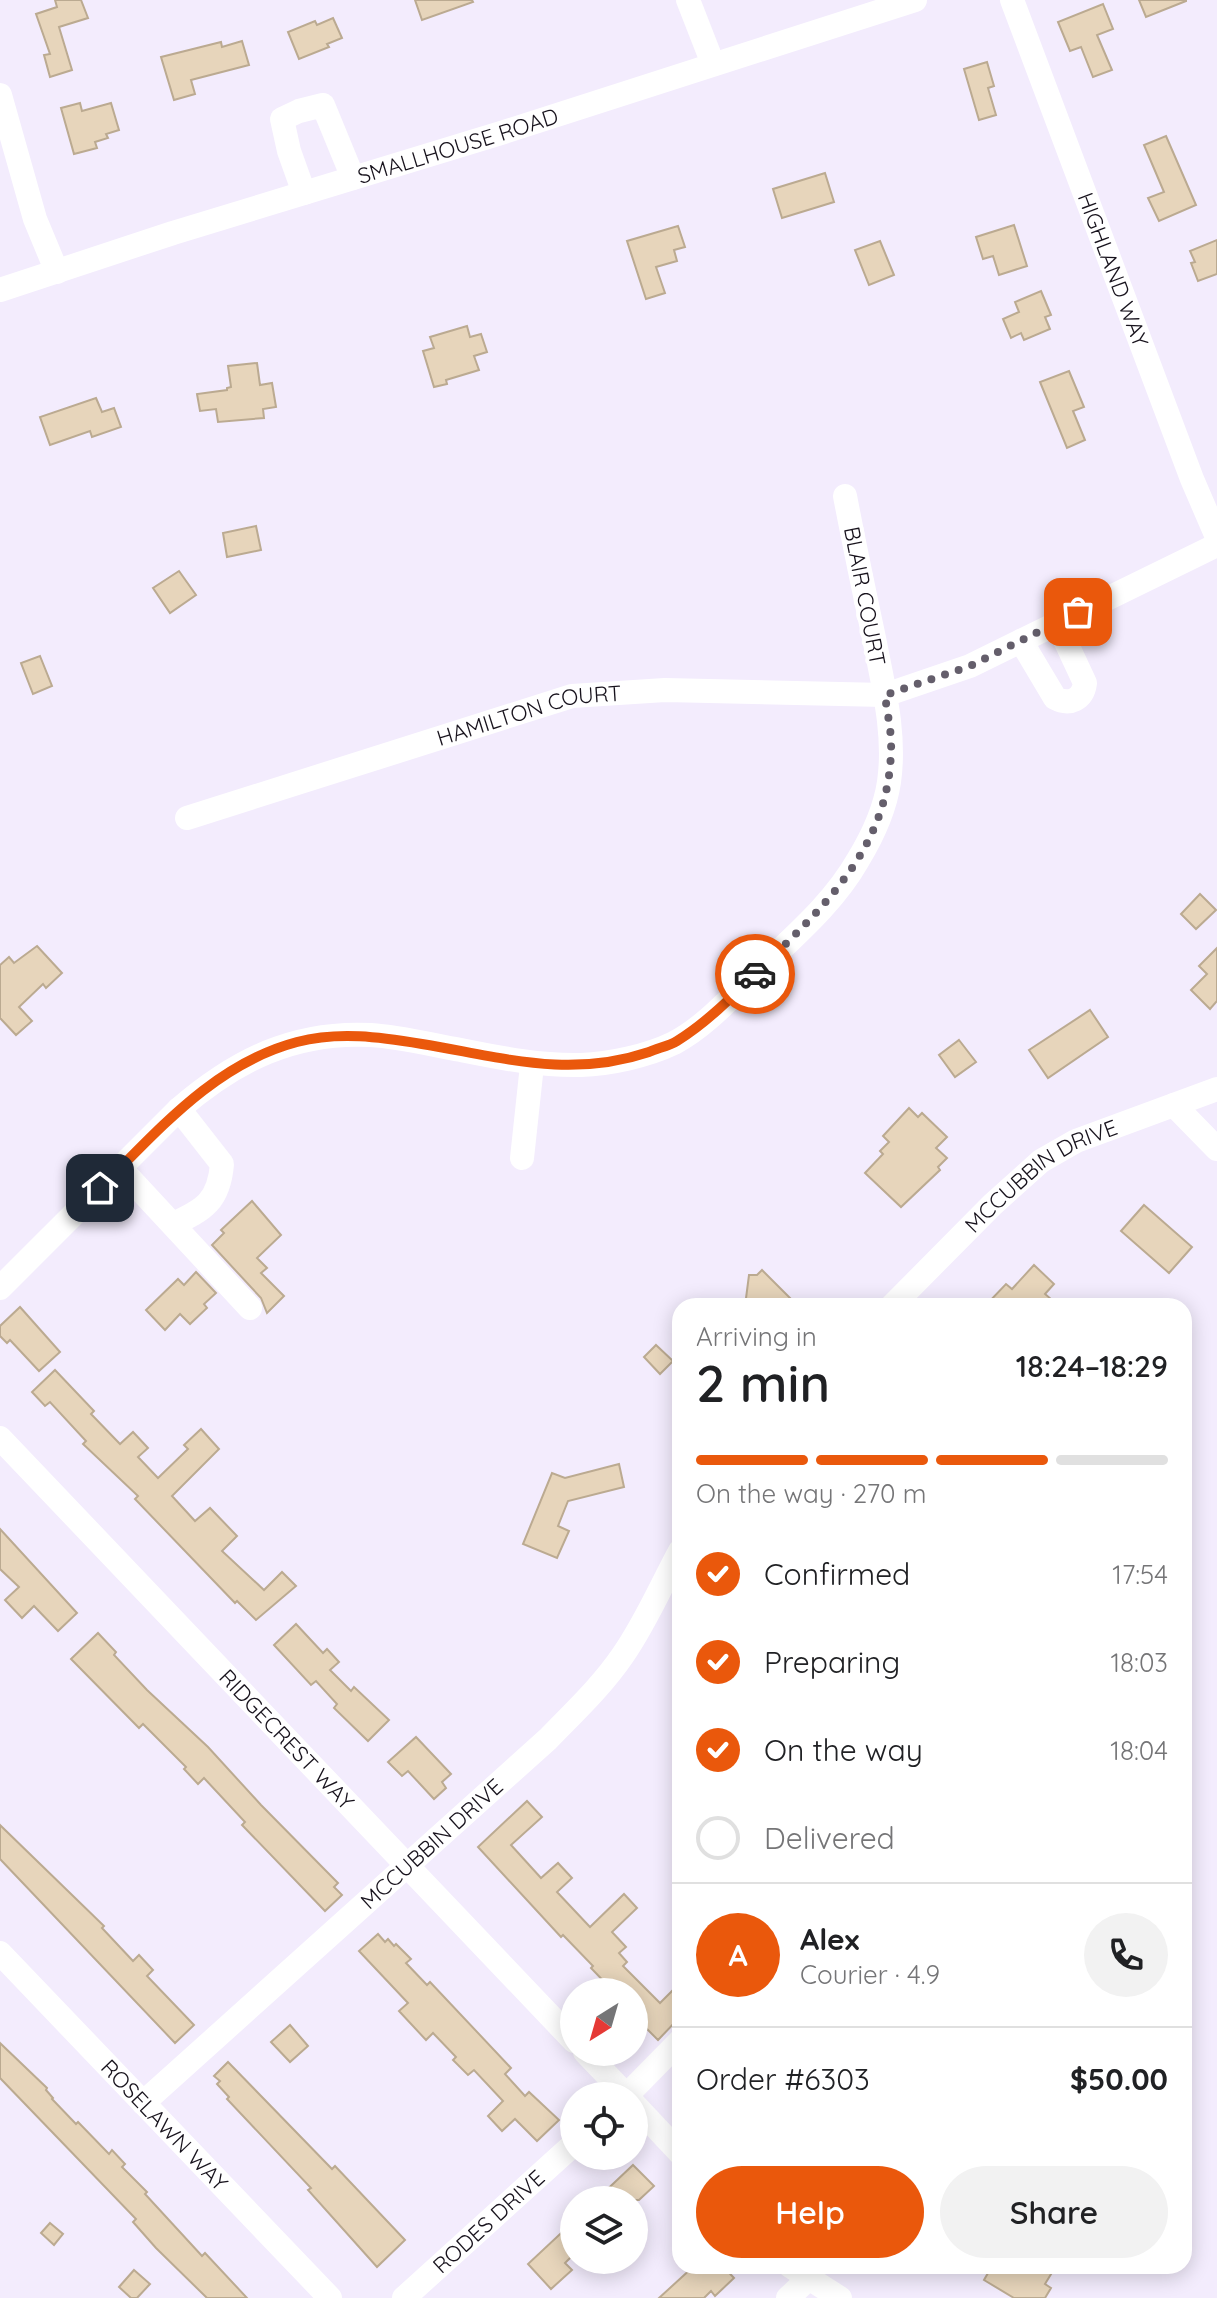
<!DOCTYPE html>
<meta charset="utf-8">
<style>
:root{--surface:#fff;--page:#f2f2f2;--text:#202124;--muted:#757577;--line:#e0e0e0;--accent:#ea580c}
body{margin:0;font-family:Quicksand,sans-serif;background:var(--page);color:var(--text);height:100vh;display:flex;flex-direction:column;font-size:30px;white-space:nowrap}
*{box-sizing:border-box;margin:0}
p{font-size:26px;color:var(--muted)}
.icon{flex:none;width:44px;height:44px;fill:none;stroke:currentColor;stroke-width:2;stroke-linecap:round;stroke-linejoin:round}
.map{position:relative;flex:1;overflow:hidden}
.panel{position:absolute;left:672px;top:1298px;width:520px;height:976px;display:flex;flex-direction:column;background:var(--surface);border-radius:24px;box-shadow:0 4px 20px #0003}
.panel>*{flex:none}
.needle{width:52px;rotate:217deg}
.fabs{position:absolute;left:560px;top:1978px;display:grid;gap:16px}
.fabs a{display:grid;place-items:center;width:88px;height:88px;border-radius:50%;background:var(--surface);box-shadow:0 4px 20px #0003;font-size:40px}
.pin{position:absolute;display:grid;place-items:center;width:68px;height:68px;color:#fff;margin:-34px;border-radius:16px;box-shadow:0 4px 12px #0006}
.courier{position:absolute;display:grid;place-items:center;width:80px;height:80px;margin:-40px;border:6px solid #ea580c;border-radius:50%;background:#fff;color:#222;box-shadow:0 2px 10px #0007}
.headline em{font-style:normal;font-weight:600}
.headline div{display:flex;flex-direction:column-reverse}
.headline{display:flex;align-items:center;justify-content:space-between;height:136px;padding:0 24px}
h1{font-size:52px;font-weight:600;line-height:60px}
.bar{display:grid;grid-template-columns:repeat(4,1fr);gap:12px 8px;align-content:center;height:96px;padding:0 24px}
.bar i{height:10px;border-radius:6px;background:var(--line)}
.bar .active{background:var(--accent)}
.bar p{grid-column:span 4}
.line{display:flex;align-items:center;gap:20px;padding:0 24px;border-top:2px solid var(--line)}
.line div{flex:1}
.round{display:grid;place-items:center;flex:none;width:84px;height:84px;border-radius:42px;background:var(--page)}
ol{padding:0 24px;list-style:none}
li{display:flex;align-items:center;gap:24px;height:88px}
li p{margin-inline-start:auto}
li .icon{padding:8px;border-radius:50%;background:var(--accent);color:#fff;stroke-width:4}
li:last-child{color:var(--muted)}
li i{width:44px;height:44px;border:4px solid var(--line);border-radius:50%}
.action{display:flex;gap:16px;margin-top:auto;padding:16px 24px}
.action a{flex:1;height:92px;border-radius:48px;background:var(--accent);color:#fff;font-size:32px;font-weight:600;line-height:92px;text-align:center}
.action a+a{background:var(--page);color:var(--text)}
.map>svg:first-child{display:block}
</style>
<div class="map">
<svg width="1217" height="2298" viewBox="0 0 1217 2298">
<rect width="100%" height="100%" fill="#f3ecfd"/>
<!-- building -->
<g fill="#e7d5bb" stroke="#bbaa91" stroke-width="2">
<polygon points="55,0 81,0 88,18 59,27 72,70 50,77 44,55 50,54 36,14 57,7"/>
<polygon points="415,0 472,0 473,2 422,20"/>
<polygon points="1139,0 1186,0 1186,1 1146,17"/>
<polygon points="1103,4 1113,29 1097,35 1112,70 1093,77 1081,47 1070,51 1058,22"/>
<polygon points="333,18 342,38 327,44 329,47 299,59 288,32 315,21 317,25"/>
<polygon points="242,41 249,65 191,80 195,94 174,100 161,57 221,42 222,47"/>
<polygon points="987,62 994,86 988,88 996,115 979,120 964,69"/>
<polygon points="80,103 82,111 111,103 119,130 106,134 108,138 95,142 97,148 74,154 61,108"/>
<polygon points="1166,136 1196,205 1159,221 1148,198 1164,192 1144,145"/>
<polygon points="825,173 834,202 782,218 773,189"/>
<polygon points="1014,225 1027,266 999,275 993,256 983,259 976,237"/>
<polygon points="678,226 685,247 674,250 677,261 656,267 665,293 646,299 627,241"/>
<polygon points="1217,240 1217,274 1198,281 1191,263 1195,262 1190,251"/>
<polygon points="880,241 894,275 869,285 855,250"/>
<polygon points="1041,291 1051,315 1045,317 1050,329 1024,340 1021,333 1011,338 1003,319 1019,312 1015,302"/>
<polygon points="467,326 470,337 481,334 487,352 474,356 479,370 446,380 447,384 434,387 423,351 434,348 430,337"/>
<polygon points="257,363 260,385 272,383 276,407 263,409 264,418 218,422 216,409 200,411 197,394 227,390 227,388 231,387 228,366"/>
<polygon points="1069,371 1084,407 1073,411 1085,440 1067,448 1040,382"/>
<polygon points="96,398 102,412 114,408 121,427 92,437 90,431 50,445 40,417"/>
<polygon points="256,526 261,550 227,557 223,533"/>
<polygon points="179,571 196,595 170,613 153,588"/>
<polygon points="40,656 52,686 33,694 21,663"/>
<polygon points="1200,894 1216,910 1196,929 1181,914"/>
<polygon points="37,946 62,973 46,988 43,984 19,1007 32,1021 16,1035 0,1018 0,965 9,957 14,963"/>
<polygon points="1217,948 1217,1001 1210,1009 1191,990 1207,974 1199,966"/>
<polygon points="1090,1010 1108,1037 1048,1078 1029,1050"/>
<polygon points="959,1040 976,1062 955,1077 939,1055"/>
<polygon points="909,1108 918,1117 922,1113 947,1137 936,1148 947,1158 938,1167 940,1170 901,1207 865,1173 883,1154 880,1151 889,1142 883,1136"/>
<polygon points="252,1201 281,1235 257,1258 267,1268 261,1273 284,1296 267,1313 261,1298 212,1245 224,1233 221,1230"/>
<polygon points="1144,1205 1192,1247 1169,1273 1121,1231"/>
<polygon points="1034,1265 1054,1284 1045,1294 1059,1306 985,1306 1006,1284 1012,1289"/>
<polygon points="762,1270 790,1298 782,1306 745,1306 749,1275 757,1275"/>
<polygon points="196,1272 216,1293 204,1304 207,1308 190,1324 180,1314 165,1330 146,1310 178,1279 184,1285"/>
<polygon points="20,1307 60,1352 39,1371 10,1340 7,1343 0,1336 0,1326"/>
<polygon points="656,1345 673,1361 660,1374 644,1357"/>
<polygon points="55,1370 94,1411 91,1414 120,1444 133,1432 148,1448 138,1457 158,1478 188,1449 184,1445 201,1429 219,1449 172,1496 195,1521 210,1508 237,1536 222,1551 264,1590 282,1572 296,1586 256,1620 237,1601 235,1603 135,1499 138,1496 83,1444 86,1441 50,1402 45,1406 32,1392"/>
<polygon points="619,1464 624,1487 568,1501 558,1526 569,1531 557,1558 523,1544 552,1473 565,1478"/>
<polygon points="0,1529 77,1613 58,1631 34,1606 22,1618 5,1600 19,1587 0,1569"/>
<polygon points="296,1624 323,1653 327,1649 339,1662 330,1670 351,1691 354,1687 389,1720 368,1741 334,1708 337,1704 316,1681 311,1685 274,1645"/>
<polygon points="98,1633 116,1652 114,1655 147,1690 208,1747 261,1805 338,1883 334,1887 342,1895 325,1911 242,1825 245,1822 204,1778 198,1784 184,1769 186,1767 143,1724 139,1728 71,1659"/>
<polygon points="416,1737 451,1774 442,1782 446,1788 434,1799 408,1771 402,1776 388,1762"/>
<polygon points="527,1801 542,1817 511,1845 541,1878 558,1863 572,1878 557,1892 590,1927 624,1894 637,1908 612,1932 626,1947 619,1953 627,1962 623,1966 660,2003 680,1983 680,2017 658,2040 634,2016 634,1992 614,1992 591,1968 593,1966 563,1935 561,1937 478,1847"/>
<polygon points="0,1825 104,1926 102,1928 133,1961 139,1955 153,1970 147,1976 194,2025 175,2043 0,1859"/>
<polygon points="378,1934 385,1942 388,1939 394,1946 396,1944 411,1959 406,1963 427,1985 430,1982 511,2068 505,2074 525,2096 529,2092 559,2120 537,2141 515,2119 502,2131 488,2116 503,2101 474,2070 468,2075 453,2060 456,2057 433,2033 426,2040 399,2011 408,2003 359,1951"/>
<polygon points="290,2025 308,2046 290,2062 271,2042"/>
<polygon points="0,2043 47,2088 46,2090 53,2098 52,2099 76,2124 78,2122 109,2154 112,2150 125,2164 122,2167 147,2192 145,2194 202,2256 205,2253 247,2298 207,2298 156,2248 133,2222 136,2219 0,2078"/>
<polygon points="228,2062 332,2169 335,2166 405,2240 377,2267 308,2190 311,2188 227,2099 229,2097 217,2084 220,2081 214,2076"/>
<polygon points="633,2165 654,2186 639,2200 596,2200"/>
<polygon points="574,2221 574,2254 565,2263 572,2270 551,2289 528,2264"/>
<polygon points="50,2223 63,2234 54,2245 41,2233"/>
<polygon points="694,2266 723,2266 734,2278 715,2296 711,2291 704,2298 659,2298"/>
<polygon points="992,2266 1056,2266 1045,2284 1051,2288 1045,2298 1014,2298 984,2280"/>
<polygon points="134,2270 150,2284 137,2298 131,2298 119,2287"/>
</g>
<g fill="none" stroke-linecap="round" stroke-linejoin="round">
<!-- minor -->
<g stroke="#fff" stroke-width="24">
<polyline points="688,0 713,64"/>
<path id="s1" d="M1012,0l180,479 25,58"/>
<polyline points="0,95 35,219 57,272"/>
<polyline points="304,193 289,151 282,119 299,111 323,105 353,178"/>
<path id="s2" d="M0,290l173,-57 328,-100 414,-133"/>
<path d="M1021,641l34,57c15,8 28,1 30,-15l-28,-60"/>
<path id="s3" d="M187,818l385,-122 93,-6 220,5 85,-29 247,-121"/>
<polyline points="1174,1105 1217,1149"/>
<polyline points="522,1158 532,1065"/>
<polyline points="120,1168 250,1308"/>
<path d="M173,1224c31,-14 46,-23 49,-60l-43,-55"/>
<path d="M0,1288l179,-179c57,-49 115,-78 192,-74 30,2 61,10 90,15 40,8 78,16 120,15 29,-1 66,-9 93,-22 31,-16 58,-47 83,-71 36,-35 76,-68 101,-112 14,-23 27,-51 31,-78 7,-48 -6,-97 -15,-144 -10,-47 -20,-95 -29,-142"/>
<path id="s4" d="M892,1306l100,-101 49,-44 35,-20 141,-52"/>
<path id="s5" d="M0,1438l574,603"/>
<path id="s6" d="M0,1953l330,345"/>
<polyline points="585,2052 627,2096"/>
<polyline points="626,2096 680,2041"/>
<path id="s7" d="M143,2103l405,-364c26,-27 54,-53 75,-84 23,-33 38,-69 57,-104"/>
<polyline points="634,2104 680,2153"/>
<polyline points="790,2266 840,2298"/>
<path id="s8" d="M404,2298l170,-154"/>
<polyline points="788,2298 808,2279"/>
</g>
</g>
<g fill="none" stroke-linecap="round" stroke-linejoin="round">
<!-- done -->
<path stroke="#645e6b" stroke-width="8" stroke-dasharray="0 14.4" d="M755,974c66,-65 134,-124 136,-224 1,-18 -4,-37 -6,-55l85,-29 108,-54"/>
<!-- route -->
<path stroke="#ea580c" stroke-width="10" d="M100,1188c59,-58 114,-124 197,-146 42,-11 83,-5 125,2 79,13 147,35 227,8 9,-4 20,-6 28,-11 29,-18 54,-43 78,-67"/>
</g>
<g text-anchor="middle" stroke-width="8" stroke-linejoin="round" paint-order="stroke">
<!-- street labels -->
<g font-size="22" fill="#17121c" stroke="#fff">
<text dy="8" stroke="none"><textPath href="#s2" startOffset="480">SMALLHOUSE ROAD</textPath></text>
<text dy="8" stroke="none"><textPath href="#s1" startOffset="288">HIGHLAND WAY</textPath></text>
<text transform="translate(865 596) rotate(79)" y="8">BLAIR COURT</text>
<text dy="8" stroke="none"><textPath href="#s3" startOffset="358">HAMILTON COURT</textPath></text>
<text dy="8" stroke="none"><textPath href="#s4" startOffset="200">MCCUBBIN DRIVE</textPath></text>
<text dy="8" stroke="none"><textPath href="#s5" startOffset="416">RIDGECREST WAY</textPath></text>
<text dy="8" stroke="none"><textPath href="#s7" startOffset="388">MCCUBBIN DRIVE</textPath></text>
<text dy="8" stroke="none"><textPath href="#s6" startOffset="238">ROSELAWN WAY</textPath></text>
<text dy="8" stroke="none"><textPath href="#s8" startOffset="114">RODES DRIVE</textPath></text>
</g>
</g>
</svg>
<div class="fabs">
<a><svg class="needle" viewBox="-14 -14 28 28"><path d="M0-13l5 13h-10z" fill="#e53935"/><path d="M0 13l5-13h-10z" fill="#757577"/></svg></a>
<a><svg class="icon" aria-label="locate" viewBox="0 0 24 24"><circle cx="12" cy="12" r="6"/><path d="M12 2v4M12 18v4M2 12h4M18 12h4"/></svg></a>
<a><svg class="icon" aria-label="layers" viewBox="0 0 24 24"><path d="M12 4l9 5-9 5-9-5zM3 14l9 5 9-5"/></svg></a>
</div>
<div class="pin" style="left:1078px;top:612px;background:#ea580c"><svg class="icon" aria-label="bag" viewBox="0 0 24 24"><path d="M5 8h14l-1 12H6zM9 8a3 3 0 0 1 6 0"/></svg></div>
<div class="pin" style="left:100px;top:1188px;background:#1f2937"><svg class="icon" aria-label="home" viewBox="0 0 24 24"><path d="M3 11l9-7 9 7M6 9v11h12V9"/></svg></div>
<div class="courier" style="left:755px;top:974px"><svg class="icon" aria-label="car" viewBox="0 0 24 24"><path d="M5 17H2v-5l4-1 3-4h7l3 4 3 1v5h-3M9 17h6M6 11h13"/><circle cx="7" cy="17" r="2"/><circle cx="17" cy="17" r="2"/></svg></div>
<section class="panel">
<div class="headline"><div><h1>2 min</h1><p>Arriving in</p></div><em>18:24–18:29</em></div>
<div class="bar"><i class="active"></i><i class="active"></i><i class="active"></i><i></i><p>On the way · 270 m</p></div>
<ol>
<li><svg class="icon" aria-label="check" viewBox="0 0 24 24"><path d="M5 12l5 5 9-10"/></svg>Confirmed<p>17:54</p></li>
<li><svg class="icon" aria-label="check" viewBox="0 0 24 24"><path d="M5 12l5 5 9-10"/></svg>Preparing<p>18:03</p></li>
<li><svg class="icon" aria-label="check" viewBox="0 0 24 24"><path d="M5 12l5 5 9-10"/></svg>On the way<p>18:04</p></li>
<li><i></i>Delivered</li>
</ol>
<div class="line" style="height:144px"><b class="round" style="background:var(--accent);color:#fff">A</b><div><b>Alex</b><p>Courier · 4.9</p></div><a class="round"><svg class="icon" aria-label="phone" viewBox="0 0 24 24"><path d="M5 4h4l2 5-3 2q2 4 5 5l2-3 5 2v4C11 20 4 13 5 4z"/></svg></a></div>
<div class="line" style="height:104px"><div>Order #6303</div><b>$50.00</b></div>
<div class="action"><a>Help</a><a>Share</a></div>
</section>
</div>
